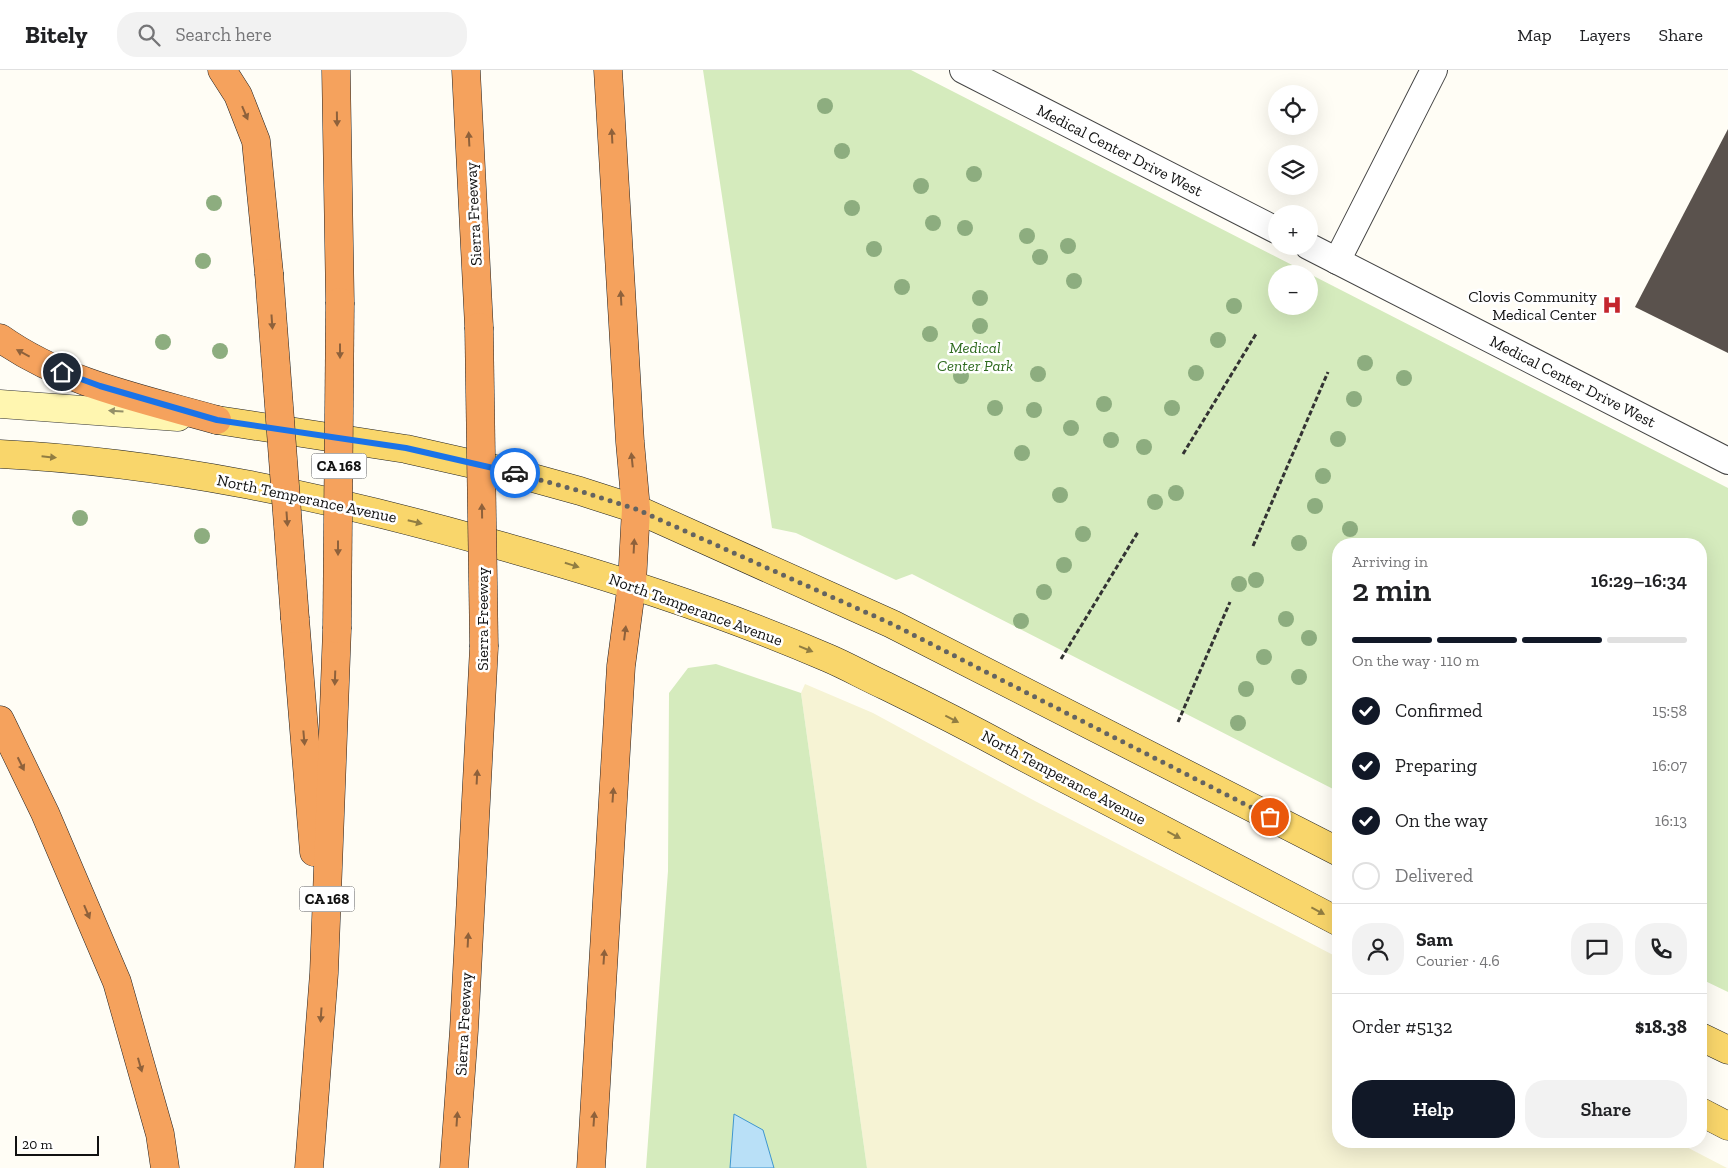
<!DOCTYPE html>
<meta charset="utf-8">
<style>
:root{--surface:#fff;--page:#f2f2f2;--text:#202124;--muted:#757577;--line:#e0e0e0;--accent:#111827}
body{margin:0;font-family:"Zilla Slab",serif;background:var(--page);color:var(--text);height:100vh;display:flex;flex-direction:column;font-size:19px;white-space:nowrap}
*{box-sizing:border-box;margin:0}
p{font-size:16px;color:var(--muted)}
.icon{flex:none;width:28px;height:28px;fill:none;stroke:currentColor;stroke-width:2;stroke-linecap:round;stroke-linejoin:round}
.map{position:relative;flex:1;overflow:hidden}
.sheet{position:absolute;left:1332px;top:468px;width:375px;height:610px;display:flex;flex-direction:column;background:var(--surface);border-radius:20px;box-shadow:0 5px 20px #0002}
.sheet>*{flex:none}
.tools{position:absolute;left:1268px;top:15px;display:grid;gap:10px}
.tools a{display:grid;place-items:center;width:50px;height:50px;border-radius:50%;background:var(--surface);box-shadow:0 5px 20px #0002;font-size:25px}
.scale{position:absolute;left:15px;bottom:12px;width:84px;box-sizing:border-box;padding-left:5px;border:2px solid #111;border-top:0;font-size:14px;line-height:18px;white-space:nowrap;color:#111;-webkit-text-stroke:4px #fff;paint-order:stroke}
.pin{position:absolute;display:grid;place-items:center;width:42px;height:42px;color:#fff;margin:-21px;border:2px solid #fff;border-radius:50%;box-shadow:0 1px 5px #0007}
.courier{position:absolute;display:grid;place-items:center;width:50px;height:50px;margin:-25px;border:4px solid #1a73e8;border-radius:50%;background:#fff;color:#222;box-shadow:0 1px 6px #0007}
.summary em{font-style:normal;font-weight:600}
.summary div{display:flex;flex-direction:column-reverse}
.summary{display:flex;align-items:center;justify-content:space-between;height:85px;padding:0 20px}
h1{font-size:32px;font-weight:600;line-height:38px}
.bar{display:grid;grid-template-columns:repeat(4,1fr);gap:8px 5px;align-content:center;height:60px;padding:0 20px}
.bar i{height:6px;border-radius:4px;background:var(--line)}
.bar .current{background:var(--accent)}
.bar p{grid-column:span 4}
.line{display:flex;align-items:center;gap:12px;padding:0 20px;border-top:1px solid var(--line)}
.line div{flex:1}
.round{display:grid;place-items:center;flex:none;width:52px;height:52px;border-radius:20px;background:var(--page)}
ol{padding:0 20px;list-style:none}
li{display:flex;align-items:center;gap:15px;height:55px}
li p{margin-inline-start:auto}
li .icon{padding:5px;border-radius:50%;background:var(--accent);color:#fff;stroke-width:4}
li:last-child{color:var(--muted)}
li i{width:28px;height:28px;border:2px solid var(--line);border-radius:50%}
.primary-button{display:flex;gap:10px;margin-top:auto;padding:10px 20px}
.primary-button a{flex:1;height:58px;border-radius:20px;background:var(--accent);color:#fff;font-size:20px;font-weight:600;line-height:58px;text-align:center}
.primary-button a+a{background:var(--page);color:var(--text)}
header{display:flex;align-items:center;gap:30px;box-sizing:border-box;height:70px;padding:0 25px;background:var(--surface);border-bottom:1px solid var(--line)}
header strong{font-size:24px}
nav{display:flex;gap:28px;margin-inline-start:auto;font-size:18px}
.search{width:350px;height:45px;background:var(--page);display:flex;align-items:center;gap:12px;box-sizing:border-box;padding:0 18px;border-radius:20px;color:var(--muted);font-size:19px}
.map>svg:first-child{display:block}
</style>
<header>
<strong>Bitely</strong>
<div class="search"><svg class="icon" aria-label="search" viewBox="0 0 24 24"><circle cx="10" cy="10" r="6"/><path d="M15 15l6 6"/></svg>Search here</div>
<nav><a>Map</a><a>Layers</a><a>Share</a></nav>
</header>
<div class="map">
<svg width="1728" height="1098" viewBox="0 0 1728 1098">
<rect width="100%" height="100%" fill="#fffdf5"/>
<!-- farmland -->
<polygon fill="#f6f3d4" points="805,614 873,643 1035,731 1339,888 1339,1071 1675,1071 1727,1098 867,1098 801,623"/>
<!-- green -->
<g fill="#d5ebbd" fill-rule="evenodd">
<path d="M703,0h208l817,418v504l-27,-13v-435h-362v248l-427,-218 -16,6 -100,-47 -24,-5zM1276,204h33v32h-33z"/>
<polygon points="716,594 801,623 867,1098 646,1098 668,801 669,623 688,598"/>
</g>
<!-- water -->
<polygon fill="#b9e0f7" stroke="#3f96cf" points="734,1044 763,1060 774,1098 730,1098"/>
<!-- building -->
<polygon fill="#5a524d" points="1728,59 1728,283 1635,237"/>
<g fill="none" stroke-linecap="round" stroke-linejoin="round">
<defs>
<g id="street">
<polyline points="963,0 1276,160"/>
<polyline points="1308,176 1728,391"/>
<polyline points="1337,191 1434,0"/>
</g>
<polyline id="secondary" points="0,334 178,347"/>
<g id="primary">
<polyline points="217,350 406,379 522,405 580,421 636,439 892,554 1339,782"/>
<path d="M0,384c163,8 323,42 480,86 119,33 235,69 348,118 19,8 38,19 58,28 45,22 90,45 134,69 107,55 213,111 319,167"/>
<polyline points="1701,967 1728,980"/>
<polyline points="1701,1042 1728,1056"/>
</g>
<g id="highway">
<polyline points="222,0 238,25 256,71 269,203"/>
<polyline points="336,0 340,232"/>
<polyline points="466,0 479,257"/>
<path d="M0,268c63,45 143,61 217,82"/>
<polyline points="295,549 314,782"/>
<polyline points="0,650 45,743 117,912 160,1064 165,1098"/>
<polyline points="309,1098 324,903 337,559"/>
<polyline points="454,1098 464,960 484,577"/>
<polyline points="591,1098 621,596 632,513 636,439 630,372 608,0"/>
</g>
</defs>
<!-- street casing -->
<use href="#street" stroke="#444" stroke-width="28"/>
<!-- secondary casing -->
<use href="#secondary" stroke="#333" stroke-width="29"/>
<!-- primary casing -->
<use href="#primary" stroke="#222" stroke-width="29"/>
<!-- highway casing -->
<use href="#highway" stroke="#222" stroke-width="29"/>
<!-- path -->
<g stroke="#333" stroke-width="3" stroke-dasharray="5 2.5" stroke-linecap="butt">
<polyline points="1183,384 1256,264"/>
<polyline points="1253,476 1328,302"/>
<polyline points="1061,589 1138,462"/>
<polyline points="1178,652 1230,532"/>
</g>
<!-- street -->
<use href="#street" stroke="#fff" stroke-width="26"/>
<!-- secondary -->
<use href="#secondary" stroke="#fff6b0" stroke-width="28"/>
<!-- primary -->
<use href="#primary" stroke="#f9d66b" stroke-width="28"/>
<!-- highway -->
<use href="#highway" stroke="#f5a25d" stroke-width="28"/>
<defs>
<g id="highway-bridge">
<polyline points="269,203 295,549"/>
<polyline points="479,257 484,577"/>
<polyline points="337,559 340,232"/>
</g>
</defs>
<!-- highway-bridge casing -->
<use href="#highway-bridge" stroke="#222" stroke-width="29" stroke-linecap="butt"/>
<!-- highway-bridge -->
<use href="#highway-bridge" stroke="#f5a25d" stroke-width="28"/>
</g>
<!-- trees -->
<g fill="#8dad7f">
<circle cx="825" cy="36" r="8"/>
<circle cx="842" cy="81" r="8"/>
<circle cx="974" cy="104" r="8"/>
<circle cx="921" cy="116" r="8"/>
<circle cx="214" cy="133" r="8"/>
<circle cx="852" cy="138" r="8"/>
<circle cx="933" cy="153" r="8"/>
<circle cx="965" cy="158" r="8"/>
<circle cx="1027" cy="166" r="8"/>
<circle cx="1068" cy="176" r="8"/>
<circle cx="874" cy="179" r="8"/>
<circle cx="1040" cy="187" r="8"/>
<circle cx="203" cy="191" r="8"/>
<circle cx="1074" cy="211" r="8"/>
<circle cx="902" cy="217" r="8"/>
<circle cx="980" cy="228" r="8"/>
<circle cx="1234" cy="236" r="8"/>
<circle cx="980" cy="256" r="8"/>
<circle cx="930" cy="264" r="8"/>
<circle cx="1218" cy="270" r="8"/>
<circle cx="163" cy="272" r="8"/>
<circle cx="220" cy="281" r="8"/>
<circle cx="1365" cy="293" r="8"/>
<circle cx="1196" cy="303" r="8"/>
<circle cx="1038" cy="304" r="8"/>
<circle cx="961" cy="306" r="8"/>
<circle cx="1404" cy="308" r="8"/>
<circle cx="1354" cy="329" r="8"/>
<circle cx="1104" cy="334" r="8"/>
<circle cx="995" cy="338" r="8"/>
<circle cx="1172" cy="338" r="8"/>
<circle cx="1034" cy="340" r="8"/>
<circle cx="1071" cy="358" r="8"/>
<circle cx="1338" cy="369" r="8"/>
<circle cx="1111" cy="370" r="8"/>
<circle cx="1144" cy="377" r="8"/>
<circle cx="1022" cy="383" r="8"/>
<circle cx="1323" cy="406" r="8"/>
<circle cx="1176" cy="423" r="8"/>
<circle cx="1060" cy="425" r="8"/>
<circle cx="1155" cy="432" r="8"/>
<circle cx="1315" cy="436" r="8"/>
<circle cx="80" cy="448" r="8"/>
<circle cx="1350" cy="459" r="8"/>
<circle cx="1083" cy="464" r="8"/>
<circle cx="202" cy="466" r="8"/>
<circle cx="1299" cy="473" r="8"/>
<circle cx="1064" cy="495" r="8"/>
<circle cx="1256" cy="510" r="8"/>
<circle cx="1239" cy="514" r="8"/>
<circle cx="1044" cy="522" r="8"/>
<circle cx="1286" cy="549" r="8"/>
<circle cx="1021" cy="551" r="8"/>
<circle cx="1309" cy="568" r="8"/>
<circle cx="1264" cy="587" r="8"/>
<circle cx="1299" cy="607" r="8"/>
<circle cx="1246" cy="619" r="8"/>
<circle cx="1238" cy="653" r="8"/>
</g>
<!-- one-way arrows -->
<defs><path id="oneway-solid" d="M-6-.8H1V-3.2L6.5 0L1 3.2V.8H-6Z" transform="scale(1.25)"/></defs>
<g fill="#8e613b">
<use href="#oneway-solid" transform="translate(245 43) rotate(67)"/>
<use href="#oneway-solid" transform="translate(337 49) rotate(89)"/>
<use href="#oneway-solid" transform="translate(612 66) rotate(-93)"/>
<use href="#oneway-solid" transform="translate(469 69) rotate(-93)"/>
<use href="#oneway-solid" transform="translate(621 228) rotate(-93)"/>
<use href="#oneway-solid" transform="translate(272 252) rotate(86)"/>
<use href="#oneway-solid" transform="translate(340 281) rotate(90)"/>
<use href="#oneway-solid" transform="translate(23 283) rotate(-152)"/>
<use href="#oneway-solid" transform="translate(632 390) rotate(-96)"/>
<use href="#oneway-solid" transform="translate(482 441) rotate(-91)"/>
<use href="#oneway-solid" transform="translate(287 449) rotate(86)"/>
<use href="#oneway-solid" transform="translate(634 476) rotate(-87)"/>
<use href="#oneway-solid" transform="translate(338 478) rotate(90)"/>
<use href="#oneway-solid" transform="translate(625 563) rotate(-83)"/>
<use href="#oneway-solid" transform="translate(335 608) rotate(92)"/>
<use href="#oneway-solid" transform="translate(304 668) rotate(85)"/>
<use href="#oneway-solid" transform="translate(21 694) rotate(64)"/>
<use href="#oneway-solid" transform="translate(477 707) rotate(-87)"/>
<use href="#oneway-solid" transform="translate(613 725) rotate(-86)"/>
<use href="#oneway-solid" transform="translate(87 842) rotate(67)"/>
<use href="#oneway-solid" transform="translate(468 870) rotate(-87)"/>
<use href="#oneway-solid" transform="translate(604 887) rotate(-86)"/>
<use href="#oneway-solid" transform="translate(321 945) rotate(94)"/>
<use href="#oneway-solid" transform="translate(140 995) rotate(74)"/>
<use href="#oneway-solid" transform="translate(457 1049) rotate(-86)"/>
<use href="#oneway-solid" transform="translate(594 1049) rotate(-86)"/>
</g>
<use fill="#948f68" href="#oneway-solid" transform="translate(116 341) rotate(-176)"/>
<g fill="#917d42">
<use href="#oneway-solid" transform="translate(49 387) rotate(6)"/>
<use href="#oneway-solid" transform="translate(415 452) rotate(14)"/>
<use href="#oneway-solid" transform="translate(572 495) rotate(17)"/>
<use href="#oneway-solid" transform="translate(806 579) rotate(22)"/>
<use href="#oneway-solid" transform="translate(952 649) rotate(27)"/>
<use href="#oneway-solid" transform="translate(1174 765) rotate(28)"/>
<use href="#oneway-solid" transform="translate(1318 841) rotate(28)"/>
</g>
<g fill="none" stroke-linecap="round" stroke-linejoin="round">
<!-- done -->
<polyline stroke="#646461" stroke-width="5" stroke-dasharray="0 9" points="515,403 580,421 636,439 892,554 1270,747"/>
<!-- route -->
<polyline stroke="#1a73e8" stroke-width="6" points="62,302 100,316 217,350 406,378 515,403"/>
</g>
<!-- icons -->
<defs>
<symbol id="hospital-bare" viewBox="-9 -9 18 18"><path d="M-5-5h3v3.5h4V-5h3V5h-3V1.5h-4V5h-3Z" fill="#c4262e" stroke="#fff" stroke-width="2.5" paint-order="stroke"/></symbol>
</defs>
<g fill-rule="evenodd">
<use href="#hospital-bare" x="1598" y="221" width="28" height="28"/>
</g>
<g text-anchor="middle" stroke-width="5" stroke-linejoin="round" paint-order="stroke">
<!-- shield labels -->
<g fill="#fff" stroke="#585858" stroke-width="1">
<rect x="311.5" y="383.5" width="55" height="25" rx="4"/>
<rect x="299.5" y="816.5" width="55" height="25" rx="4"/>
</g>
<g font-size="15" font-weight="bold" fill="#111">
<text x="339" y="401">CA 168</text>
<text x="327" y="834">CA 168</text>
</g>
<!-- street labels -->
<g font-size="16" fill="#111" stroke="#fff">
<text transform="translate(1120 80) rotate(27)" y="6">Medical Center Drive West</text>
<text transform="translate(473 144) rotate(-93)" y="6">Sierra Freeway</text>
<text transform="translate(1573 311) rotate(27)" y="6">Medical Center Drive West</text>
<text transform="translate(307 428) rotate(12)" y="6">North Temperance Avenue</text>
<text transform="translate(696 539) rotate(20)" y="6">North Temperance Avenue</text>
<text transform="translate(482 549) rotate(-90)" y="6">Sierra Freeway</text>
<text transform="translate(1064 707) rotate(28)" y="6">North Temperance Avenue</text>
<text transform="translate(463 954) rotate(-87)" y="6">Sierra Freeway</text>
</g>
<!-- poi labels -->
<g font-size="16" fill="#111" stroke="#fff" text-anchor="end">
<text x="1597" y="232">Clovis Community<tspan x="1597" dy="18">Medical Center</tspan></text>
</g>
<!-- park labels -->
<g font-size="16" font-style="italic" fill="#2f6b1f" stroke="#fff">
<text x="975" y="283">Medical<tspan x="975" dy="18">Center Park</tspan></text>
</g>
</g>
</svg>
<div class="tools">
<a><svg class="icon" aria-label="locate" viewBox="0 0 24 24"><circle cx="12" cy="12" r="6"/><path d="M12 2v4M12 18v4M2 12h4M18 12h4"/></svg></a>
<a><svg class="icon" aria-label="layers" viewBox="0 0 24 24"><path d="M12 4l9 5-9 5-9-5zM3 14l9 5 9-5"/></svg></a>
<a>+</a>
<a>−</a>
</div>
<div class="scale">20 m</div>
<div class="pin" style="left:1270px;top:747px;background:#ea580c"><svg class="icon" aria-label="bag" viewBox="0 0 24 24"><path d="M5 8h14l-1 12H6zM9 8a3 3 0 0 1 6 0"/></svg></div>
<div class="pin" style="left:62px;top:302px;background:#1f2937"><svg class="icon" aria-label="home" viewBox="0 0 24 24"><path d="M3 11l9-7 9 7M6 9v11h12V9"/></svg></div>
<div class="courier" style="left:515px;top:403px"><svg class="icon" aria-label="car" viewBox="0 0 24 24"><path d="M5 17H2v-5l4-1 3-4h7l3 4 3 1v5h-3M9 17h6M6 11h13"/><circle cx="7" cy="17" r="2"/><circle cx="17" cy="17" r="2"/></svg></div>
<section class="sheet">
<div class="summary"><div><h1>2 min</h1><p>Arriving in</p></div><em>16:29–16:34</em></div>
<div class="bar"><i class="current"></i><i class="current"></i><i class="current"></i><i></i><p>On the way · 110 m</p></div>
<ol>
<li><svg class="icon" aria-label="check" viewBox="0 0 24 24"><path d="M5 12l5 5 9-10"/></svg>Confirmed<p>15:58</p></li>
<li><svg class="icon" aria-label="check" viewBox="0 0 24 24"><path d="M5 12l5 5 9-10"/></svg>Preparing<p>16:07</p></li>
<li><svg class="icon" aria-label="check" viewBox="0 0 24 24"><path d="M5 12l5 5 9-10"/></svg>On the way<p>16:13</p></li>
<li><i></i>Delivered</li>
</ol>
<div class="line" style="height:90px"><a class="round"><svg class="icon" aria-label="person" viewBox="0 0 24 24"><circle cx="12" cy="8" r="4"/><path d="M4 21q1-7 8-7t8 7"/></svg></a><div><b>Sam</b><p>Courier · 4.6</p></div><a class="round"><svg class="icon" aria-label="chat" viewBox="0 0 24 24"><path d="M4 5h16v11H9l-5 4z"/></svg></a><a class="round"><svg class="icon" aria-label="phone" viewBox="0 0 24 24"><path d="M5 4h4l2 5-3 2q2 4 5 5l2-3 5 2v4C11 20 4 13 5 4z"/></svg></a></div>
<div class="line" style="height:65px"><div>Order #5132</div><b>$18.38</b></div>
<div class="primary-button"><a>Help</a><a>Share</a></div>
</section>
</div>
